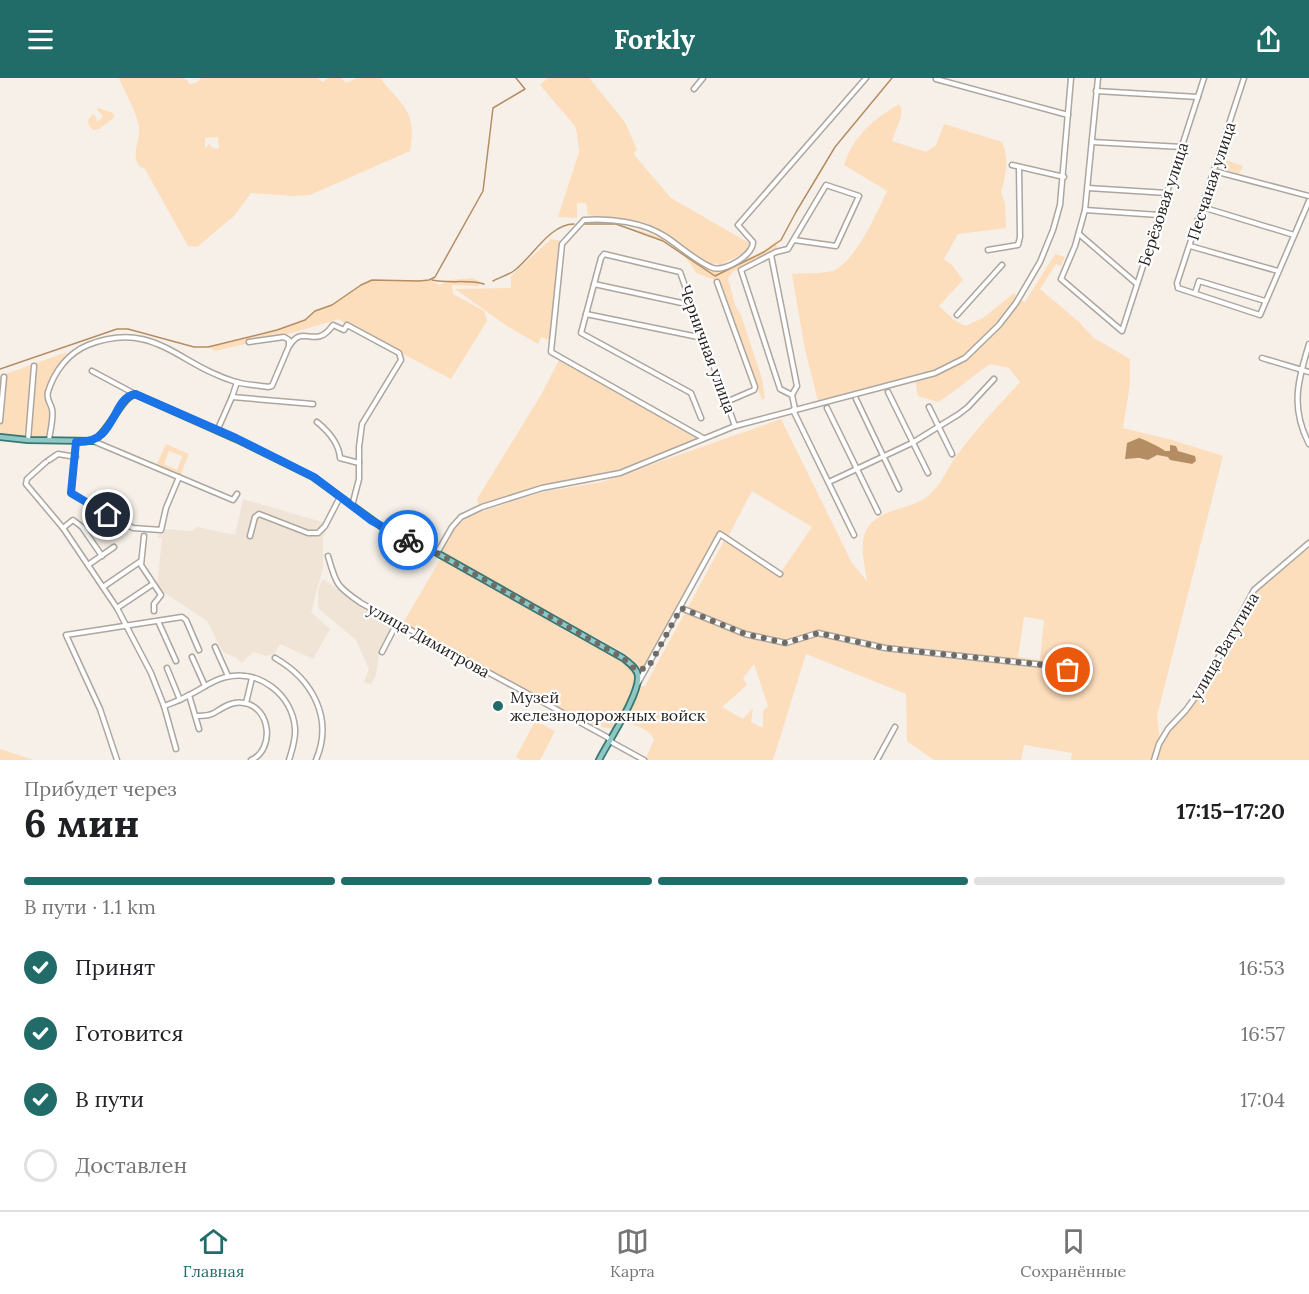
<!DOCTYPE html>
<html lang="ru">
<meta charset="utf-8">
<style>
:root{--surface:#fff;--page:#f2f2f2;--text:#202124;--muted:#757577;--line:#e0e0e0;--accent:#216c68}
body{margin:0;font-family:Lora,serif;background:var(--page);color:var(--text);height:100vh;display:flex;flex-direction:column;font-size:22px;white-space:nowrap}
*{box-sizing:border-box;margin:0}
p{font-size:20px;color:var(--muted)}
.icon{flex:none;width:33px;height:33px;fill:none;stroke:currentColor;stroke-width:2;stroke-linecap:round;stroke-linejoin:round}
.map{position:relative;height:682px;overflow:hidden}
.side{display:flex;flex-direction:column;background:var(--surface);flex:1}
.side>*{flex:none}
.pin{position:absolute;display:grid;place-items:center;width:51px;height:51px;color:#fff;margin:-26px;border:3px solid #fff;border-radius:50%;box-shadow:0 2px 6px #0007}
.courier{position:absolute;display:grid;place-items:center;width:60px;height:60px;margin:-30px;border:4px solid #1a73e8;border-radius:50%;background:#fff;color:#222;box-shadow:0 2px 8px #0007}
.overview em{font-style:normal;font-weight:700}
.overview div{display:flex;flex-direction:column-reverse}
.overview{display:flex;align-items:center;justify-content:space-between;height:102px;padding:0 24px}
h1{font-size:39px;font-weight:700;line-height:45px}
.bar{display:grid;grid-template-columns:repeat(4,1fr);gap:9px 6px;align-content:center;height:72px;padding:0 24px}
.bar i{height:8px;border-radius:4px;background:var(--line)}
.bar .active{background:var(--accent)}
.bar p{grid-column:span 4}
ol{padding:0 24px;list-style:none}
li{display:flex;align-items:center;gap:18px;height:66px}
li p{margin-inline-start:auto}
li .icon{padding:6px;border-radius:50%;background:var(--accent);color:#fff;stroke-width:4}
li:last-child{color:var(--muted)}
li i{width:33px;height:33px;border:3px solid var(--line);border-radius:50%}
header{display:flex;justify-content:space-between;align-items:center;height:78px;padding:0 24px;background:var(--accent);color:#fff;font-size:27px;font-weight:700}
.dock{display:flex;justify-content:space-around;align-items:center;height:84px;border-top:2px solid var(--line);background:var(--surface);font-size:16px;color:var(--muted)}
.dock a{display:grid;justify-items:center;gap:3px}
.dock .active{color:var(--accent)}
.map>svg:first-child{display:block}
</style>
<header><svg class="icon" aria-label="menu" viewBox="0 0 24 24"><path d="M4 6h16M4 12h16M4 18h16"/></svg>Forkly<svg class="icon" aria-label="share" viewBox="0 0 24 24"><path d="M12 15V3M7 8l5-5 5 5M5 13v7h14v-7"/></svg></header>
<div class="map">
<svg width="1309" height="682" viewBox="0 0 1309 682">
<rect width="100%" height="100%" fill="#f7f0e9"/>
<!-- built -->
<g fill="#f0e4d7">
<polygon points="243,421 329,446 323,459 323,490 311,534 330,551 313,581 280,566 274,576 266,578 253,574 242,585 239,583 238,581 223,574 207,543 157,510 162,461 157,459 164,451 192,453 198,449 235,457"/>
<polygon points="323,501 393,549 379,575 376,597 371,606 364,604 369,591 356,562 318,530 318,512"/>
</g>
<!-- green -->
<g fill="#fcddbc" fill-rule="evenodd">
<path d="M119,0h63l5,2 2,4 7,-1 5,-5h116l6,4 5,-4h13l5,5 11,-5h23c23,29 37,32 30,73l-100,44 -16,1 -43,-3 -16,22 -38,32 -9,-1 -43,-77c-18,-7 -4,-28 -6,-43 -3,-16 -14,-32 -20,-48zM218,59l1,12 -6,-1 -4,-4 -4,4v-10z"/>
<polygon points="548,0 589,0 625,44 637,72 634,74 635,78 671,120 751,166 740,177 720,187 717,185 712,187 664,155 645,147 588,137 586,125 577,125 577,140 558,139 579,74 577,55 575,48 540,7"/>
<path d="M899,26c7,11 -4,25 -7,37l34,11 10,-7 8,-21 58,18c7,13 4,37 -1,50l4,11 1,25 -48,6 -14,25 9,7 10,14 -24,26 14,13 12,7 18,-8 31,-25 2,5 9,4 30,-48 10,3 -4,9 -5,-2 -16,25 39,33 15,16 36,21v25l-7,44 49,12 51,16 -66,260 3,24 37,-45 57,-105 55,-47v217h-238l1,-7 -48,-8 -3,15h-87l-27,-19 -1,-47 -100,-40 -33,106h-124l-3,-1 8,-20c-5,-10 -22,-16 -33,-17l-4,6c-12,2 -17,-3 -27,-2l-187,-103 37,-63 6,-1 123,74 53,27 14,11 2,15h7l80,-147 -4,-8 -77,136 -5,1 -13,-14 -184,-101 -1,-4 17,-25 13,-9 71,-23 60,-10 179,-63 71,144 15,18c-2,-16 -9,-39 1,-54 15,-20 43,-17 60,-31 14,-11 19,-28 29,-41 19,-26 41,-49 63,-73l-11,-14 -19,-4c-18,12 -34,27 -52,38l-20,-6 -4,-21 -96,26 -13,-51 -13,-76c11,-1 35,0 43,-4 23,-13 41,-56 52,-79l-43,-26c9,-29 30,-46 55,-61zM1127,365c12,1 29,0 38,8h13l16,5 2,5 -5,3 -21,-4 -2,-3 -12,-2 -8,5 -23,-2zM752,413l60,36 -31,45 -53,-35zM1024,539l20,3 -4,40 -22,-3zM754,586l14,42 -5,5v17l-12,-6 2,-14 -10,11 -21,-12 25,-22 -4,-7z"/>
<polygon points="98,30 113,35 114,40 99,51 93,52 89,48 88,42 93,36 96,39 97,44 103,39 102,37 97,32"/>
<polygon points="1226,82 1243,88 1239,96 1223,90"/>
<path d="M617,146l47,14 29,20 24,14 43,-19 15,-11 3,7 -17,11 -27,11 -6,7 7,27 6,10 21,64 3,19 -3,2 -42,-118 -24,-9c-19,-35 -46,-35 -79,-49z"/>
<polygon points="551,161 561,163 550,262 541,259 538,266 507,248 455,211 511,210 511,198"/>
<polygon points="472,200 481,204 478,208 452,207 453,216 484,233 487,243 451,301 347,247 339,241 292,255 215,273 208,269 277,252 305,243 315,233 332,226 361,207 372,202 429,202 440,207 450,202"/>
<polygon points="67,274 44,316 51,334 48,360 0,357 0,298"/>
<polygon points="559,282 696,358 698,361 619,393 599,398 559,404 479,428 477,421 541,317"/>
<path d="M166,366l23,10 -9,22 -24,-10zM169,373l13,5 -5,14 -13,-6z"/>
<polygon points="535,643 555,653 540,682 521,682 516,679"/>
<polygon points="0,671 34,682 0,682"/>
</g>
<!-- water -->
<path fill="#b48d62" d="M1139,360c4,1 23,10 26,13h5v-6l6,1 2,5 17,5 1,5 -4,3 -22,-4 -2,-3 -11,-2 -9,5 -9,-2 -14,1 2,-16z"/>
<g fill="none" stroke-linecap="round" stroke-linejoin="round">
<!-- stream -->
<g stroke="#b48d62" stroke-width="1.5">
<polyline points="582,146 616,146 663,163 715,198 764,174 781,162 796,134 835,69 892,0"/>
<path d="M432,202c19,4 33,-1 52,4"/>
<path d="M493,203c7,-4 16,-6 22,-11 18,-14 35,-46 59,-46"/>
<polyline points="0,291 117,251 128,251 194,269 208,269 277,252 305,242 315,233 332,227 361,207 372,202 419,203 429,202 435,199 483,113 493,30 525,11 516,0"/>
</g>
<defs>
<g id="minor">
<polyline points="1098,0 1085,132 1075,168 1061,201 1122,253 1204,0"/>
<polyline points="1244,0 1177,205 1178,210 1260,237 1309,123"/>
<polyline points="936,1 1068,37"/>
<polyline points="694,11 703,0"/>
<polyline points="1096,13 1198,19"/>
<polyline points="1092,64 1182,69"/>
<polyline points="1012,87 1064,99"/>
<polyline points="1214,93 1309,118"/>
<polyline points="1088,110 1167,115"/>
<polyline points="1202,129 1294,157"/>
<polyline points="1085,132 1159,137"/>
<polyline points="1079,156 1137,206"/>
<polyline points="1190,168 1278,193"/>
<polyline points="988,172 1018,167 1020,159 1019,89"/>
<polyline points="771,177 797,308 792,317"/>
<polyline points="717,204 755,309 754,312 726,324"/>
<polyline points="594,206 691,227"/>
<polyline points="1195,215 1199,203 1265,223"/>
<polyline points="586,236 703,260"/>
<polyline points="957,237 1002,187"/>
<path d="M1309,266c-11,37 -19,63 0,100"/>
<path d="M290,267c14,-22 25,6 43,-20l11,5 3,-5 52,28 2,7 -39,64 -3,23v32l-7,27"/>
<polyline points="1262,280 1309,294"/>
<polyline points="92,293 135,316"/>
<polyline points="888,314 928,395"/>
<polyline points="792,317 780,311 741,192 776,174 788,171 826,107 859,118 836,168 794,162"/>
<polyline points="792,317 795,331"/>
<polyline points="232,319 313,326"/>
<polyline points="856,321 899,411"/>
<polyline points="929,329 952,376"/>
<polyline points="827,330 878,434"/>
<polyline points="793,332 854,457"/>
<polyline points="701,340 691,315 581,255 601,180 604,176 680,194 735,348"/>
<polyline points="0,343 4,299"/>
<path d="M317,344c11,9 22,21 23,36l19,5"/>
<polyline points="217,353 232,319 237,304"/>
<path d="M703,360l-152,-86 11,-108 22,-24c26,-2 60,2 82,17 12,8 34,27 47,31 12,4 40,-13 40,-26l-15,-17 128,-147"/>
<polyline points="28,362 34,288"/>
<path d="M49,362c1,-9 5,-22 3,-31 -2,-7 -6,-10 -4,-17 6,-20 20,-39 40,-47 66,-26 90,20 148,37 10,3 21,3 32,5l4,-1 17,-40v-6l-5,-3 -35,5"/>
<polyline points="93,363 233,422 237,416"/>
<polyline points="76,364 71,415 133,450 161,452 166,430 179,399"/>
<polyline points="49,382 58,376 76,379"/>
<polyline points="46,384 27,401 26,406 63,450 117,530 151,595 164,628 176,671"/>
<polyline points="829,404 912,365 959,336 968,329 994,301"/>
<polyline points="63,450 73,442 82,449 102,478"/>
<polyline points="144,458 141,487 161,517 154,526 154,533"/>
<polyline points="250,458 255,439 259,436 308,455 318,455 325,448 340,419"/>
<polyline points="437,475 452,449 461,439 482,429 542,410 620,395 735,348 935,295 965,280 999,247 1016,225 1040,184 1053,152 1060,127 1071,0"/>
<path d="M328,478c8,28 8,30 33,47l246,134 6,6 31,17"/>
<polyline points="88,487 114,469"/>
<polyline points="103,509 141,483"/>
<polyline points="117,530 153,506"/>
<polyline points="681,530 745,556 786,565 818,555 885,570 1064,589 1068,592"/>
<polyline points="158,543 176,583"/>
<polyline points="215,569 228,598"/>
<polyline points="382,574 397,545"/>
<polyline points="192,579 205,608"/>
<path d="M275,580c37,21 59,60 41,102"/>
<polyline points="167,590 180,622"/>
<polyline points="638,605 720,456 780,496"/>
<polyline points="189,617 199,651"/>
<polyline points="246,625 252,600"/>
<path d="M164,628c8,-3 17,-6 25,-11 13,-6 23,-15 37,-18 34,-8 66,18 69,51 1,11 -3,22 -6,32"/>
<path d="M196,638c6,0 13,0 18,-3 10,-6 18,-12 30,-10 27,4 31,47 7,57"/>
<polyline points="117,682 100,631 66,557 182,539 186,542 199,572"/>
<polyline points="877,682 895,649"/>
<polyline points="1154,682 1159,666 1168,651 1186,632 1204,607 1254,512 1309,465"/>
</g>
<path id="major" d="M0,359l28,3 65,1c17,-10 28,-44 42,-47l101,45 77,38 69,50 55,26 186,105c6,5 14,10 15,18 2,18 -30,66 -39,84"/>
</defs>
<!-- minor casing -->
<use href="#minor" stroke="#aca69f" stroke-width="7"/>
<!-- major casing -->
<use href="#major" stroke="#387772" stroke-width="8"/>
<!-- minor -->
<use href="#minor" stroke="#fff" stroke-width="4"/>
<!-- major -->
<use href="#major" stroke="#8ec8c5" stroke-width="4.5"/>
</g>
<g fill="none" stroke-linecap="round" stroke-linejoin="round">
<!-- done -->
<polyline stroke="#6f6b67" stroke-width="6" stroke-dasharray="0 10.8" points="408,462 437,475 623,580 636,592 648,590 681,530 745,556 786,565 818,555 885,570 1064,589 1068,592"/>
<!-- route -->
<path stroke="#1a73e8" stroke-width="8" d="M108,437l-37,-22 5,-51c42,2 34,-43 59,-48l101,44 78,39 58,44 36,19"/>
</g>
<!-- markers -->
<circle fill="#216c68" stroke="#fff" stroke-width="2" cx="498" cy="628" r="6"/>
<g text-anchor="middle" stroke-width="4.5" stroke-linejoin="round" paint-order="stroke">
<!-- street labels -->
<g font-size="16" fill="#262321" stroke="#fff">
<text transform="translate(1211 103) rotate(-72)" y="6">Песчаная улица</text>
<text transform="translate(1163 126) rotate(-72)" y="6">Берёзовая улица</text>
<text transform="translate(708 271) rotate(70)" y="6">Черничная улица</text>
<text transform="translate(429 562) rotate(29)" y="6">улица Димитрова</text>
<text transform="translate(1224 568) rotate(-60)" y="6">улица Ватутина</text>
</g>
<!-- poi labels -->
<g font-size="16" fill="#262321" stroke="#fff" text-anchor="start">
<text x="510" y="625">Музей<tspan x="510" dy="18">железнодорожных войск</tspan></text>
</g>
</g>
</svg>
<div class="pin" style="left:1068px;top:592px;background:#ea580c"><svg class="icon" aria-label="bag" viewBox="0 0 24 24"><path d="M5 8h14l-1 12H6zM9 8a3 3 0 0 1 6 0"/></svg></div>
<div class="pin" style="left:108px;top:437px;background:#1f2937"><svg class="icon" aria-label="home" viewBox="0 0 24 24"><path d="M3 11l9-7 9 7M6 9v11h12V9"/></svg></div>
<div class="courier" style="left:408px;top:462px"><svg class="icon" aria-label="bike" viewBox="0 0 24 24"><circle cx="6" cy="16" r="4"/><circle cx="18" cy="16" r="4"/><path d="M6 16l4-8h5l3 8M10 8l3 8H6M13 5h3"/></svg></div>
</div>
<section class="side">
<div class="overview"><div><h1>6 мин</h1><p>Прибудет через</p></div><em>17:15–17:20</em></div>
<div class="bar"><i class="active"></i><i class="active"></i><i class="active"></i><i></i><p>В пути · 1.1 km</p></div>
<ol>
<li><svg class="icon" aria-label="check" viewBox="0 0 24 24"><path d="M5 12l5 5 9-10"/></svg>Принят<p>16:53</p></li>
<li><svg class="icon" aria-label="check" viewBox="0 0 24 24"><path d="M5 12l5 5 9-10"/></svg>Готовится<p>16:57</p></li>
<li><svg class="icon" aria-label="check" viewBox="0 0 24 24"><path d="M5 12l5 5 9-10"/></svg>В пути<p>17:04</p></li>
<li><i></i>Доставлен</li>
</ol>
</section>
<nav class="dock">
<a class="active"><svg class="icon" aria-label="home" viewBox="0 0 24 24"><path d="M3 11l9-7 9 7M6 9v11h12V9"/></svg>Главная</a>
<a><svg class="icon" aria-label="map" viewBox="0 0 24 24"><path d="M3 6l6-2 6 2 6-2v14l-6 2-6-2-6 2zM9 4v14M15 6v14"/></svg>Карта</a>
<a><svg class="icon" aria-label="saved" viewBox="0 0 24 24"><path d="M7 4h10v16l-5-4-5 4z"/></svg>Сохранённые</a>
</nav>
